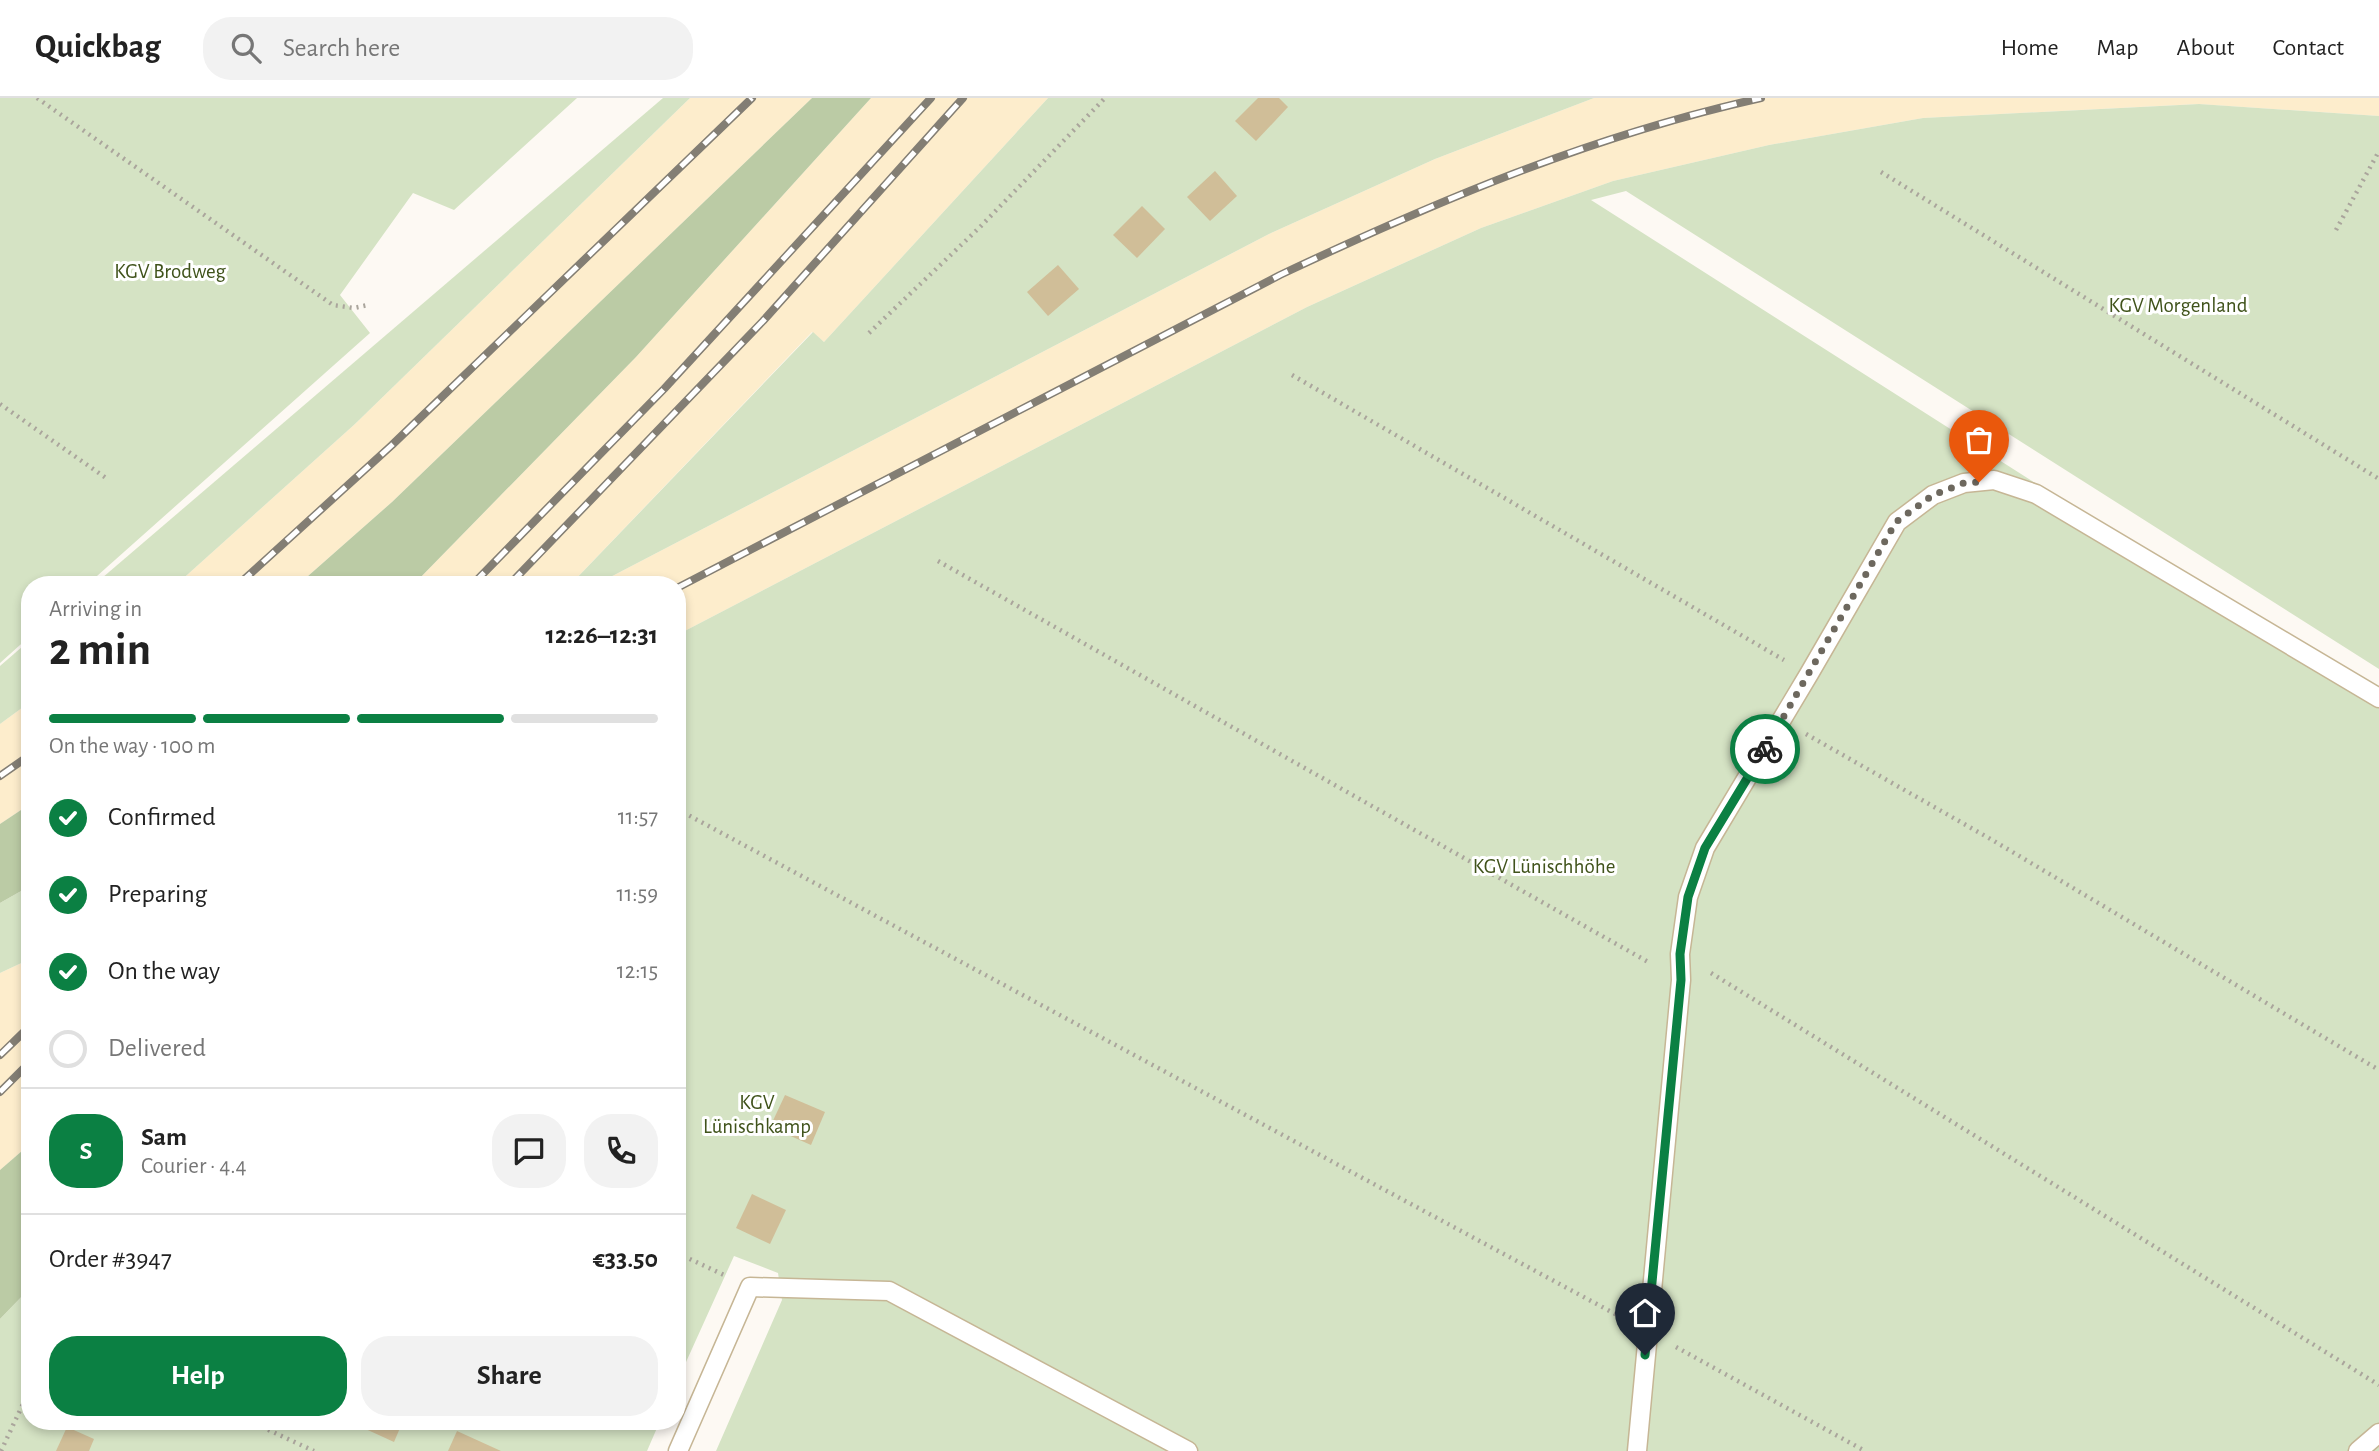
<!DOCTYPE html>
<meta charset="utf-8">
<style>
:root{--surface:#fff;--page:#f2f2f2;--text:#222;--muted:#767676;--line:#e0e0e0;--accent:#0b8043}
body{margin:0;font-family:"Alegreya Sans",sans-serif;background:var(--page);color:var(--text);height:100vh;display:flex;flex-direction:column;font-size:26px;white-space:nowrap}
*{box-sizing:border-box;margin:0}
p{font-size:23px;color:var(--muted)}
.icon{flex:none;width:38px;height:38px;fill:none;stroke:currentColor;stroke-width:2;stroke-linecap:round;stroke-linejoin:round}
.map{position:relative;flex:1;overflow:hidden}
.side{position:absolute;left:21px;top:478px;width:665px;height:854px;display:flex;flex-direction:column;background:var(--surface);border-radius:28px;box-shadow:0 4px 10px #0003}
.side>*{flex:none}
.pin{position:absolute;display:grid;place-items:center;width:60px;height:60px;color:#fff;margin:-72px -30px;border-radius:50% 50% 50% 0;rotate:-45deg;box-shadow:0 0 7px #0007}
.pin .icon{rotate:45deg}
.courier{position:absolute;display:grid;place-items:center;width:70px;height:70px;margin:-35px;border:5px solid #0b8043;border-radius:50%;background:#fff;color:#222;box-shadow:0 2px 9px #0007}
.head em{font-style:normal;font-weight:700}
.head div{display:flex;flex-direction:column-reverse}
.head{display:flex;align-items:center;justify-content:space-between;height:119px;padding:0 28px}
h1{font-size:46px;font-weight:700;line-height:52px}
.bar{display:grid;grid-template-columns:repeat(4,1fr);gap:10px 7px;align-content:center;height:84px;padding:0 28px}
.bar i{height:9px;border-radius:5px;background:var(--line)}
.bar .selected{background:var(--accent)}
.bar p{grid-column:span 4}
.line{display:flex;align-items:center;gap:18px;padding:0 28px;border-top:2px solid var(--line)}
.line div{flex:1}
.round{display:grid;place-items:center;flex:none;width:74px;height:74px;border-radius:28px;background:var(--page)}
ol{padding:0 28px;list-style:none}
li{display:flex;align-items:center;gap:21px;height:77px}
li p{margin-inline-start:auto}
li .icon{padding:7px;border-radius:50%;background:var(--accent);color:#fff;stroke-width:4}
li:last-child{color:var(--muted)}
li i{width:38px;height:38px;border:4px solid var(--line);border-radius:50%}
.cta{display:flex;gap:14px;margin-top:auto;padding:14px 28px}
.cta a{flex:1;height:80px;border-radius:28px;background:var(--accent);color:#fff;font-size:28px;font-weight:700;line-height:80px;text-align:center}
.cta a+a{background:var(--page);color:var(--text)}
header{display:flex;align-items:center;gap:42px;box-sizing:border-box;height:98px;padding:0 35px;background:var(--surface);border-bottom:2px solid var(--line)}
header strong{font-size:33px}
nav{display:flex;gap:38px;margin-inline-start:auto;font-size:24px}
.search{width:490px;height:63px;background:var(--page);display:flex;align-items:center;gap:18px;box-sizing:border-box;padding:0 24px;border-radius:28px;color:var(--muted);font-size:26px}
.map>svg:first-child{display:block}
</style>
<header>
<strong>Quickbag</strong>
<div class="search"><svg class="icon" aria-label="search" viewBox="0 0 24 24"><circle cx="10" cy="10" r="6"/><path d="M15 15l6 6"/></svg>Search here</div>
<nav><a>Home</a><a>Map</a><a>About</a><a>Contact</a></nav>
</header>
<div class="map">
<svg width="2379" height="1353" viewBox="0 0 2379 1353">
<rect width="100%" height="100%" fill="#fdf9f3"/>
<!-- built -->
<g fill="#fdedcc">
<polygon points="690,0 812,0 392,404 299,486 177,486 355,326"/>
<polygon points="871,0 1048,0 824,244 812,234 571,486 414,486 636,259"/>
<polygon points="1594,0 2379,0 2379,18 2198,6 1923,20 1769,47 1613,83 1481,130 1307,209 677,537 677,486 597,486 1269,136 1435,61"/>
<polygon points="30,604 30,706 0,726 0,626"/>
<polygon points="30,861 30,1046 0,1072 0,875"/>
</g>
<!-- green -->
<g fill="#d5e3c4">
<polygon points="0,0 577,0 454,112 413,95 340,197 370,235 88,486 30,486 30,538 0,565"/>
<polygon points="663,0 690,0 355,326 177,486 95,486"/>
<polygon points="1048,0 1594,0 1435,61 1269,136 597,486 571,486 813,234 824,244"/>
<polygon points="2199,6 2379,18 2379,571 1626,93 1591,102 2379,604 2379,1353 716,1353 782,1202 778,1175 734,1158 677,1284 677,537 1307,209 1481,130 1613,83 1769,47 1923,20"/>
<polygon points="30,542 30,604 0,626 0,568"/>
<polygon points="30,788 30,861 0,875 0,805"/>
<polygon points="30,1190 30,1323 660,1323 647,1353 0,1353 0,1221"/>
</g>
<!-- forest -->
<g fill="#bbcba5">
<polygon points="812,0 871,0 636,259 414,486 299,486 392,404"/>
<polygon points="30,706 30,788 0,805 0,726"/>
<polygon points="30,1046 30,1190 0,1221 0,1072"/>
</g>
<!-- building -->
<g fill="#d0be98">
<polygon points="1258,0 1279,0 1288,9 1256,43 1235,23"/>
<polygon points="1215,73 1237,98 1210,123 1187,99"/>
<polygon points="1142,108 1165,131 1137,160 1113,137"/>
<polygon points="1058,167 1079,191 1048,218 1027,194"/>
<polygon points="785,997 825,1014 811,1047 770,1029"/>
<polygon points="752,1096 786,1112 770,1146 736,1130"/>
<polygon points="362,1323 403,1323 394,1344 359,1328"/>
<polygon points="67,1329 94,1341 89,1353 56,1353"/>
<polygon points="457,1333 501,1353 448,1353"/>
</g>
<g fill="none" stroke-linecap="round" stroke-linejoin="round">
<defs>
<g id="service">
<polyline points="678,1353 750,1189 889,1193 1188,1353"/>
<polyline points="1637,1353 1681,882 1680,856 1688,799 1705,750 1809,576 1897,424 1933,397 1964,385 1994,382 2036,396 2379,600"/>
<polyline points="2358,1353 2379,1335"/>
</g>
</defs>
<!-- service casing -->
<use href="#service" stroke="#c6b695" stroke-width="21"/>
<!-- path -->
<g stroke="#aaa59c" stroke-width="4.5" stroke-dasharray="2 5" stroke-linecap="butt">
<polyline points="37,0 333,207 354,210 368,207"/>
<polyline points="1881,74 2379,381"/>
<polyline points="2336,132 2379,53"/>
<polyline points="869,235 980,129 1105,0"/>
<polyline points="1292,277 1784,562"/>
<polyline points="0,306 106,380"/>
<polyline points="938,463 1650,865"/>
<polyline points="1806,636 1994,743 2379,972"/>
<polyline points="677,711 1619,1218"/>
<polyline points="1711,875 2379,1287"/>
<polyline points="677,1155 724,1177"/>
<polyline points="1676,1249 1865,1353"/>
<polyline points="249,1323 314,1353"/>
<polyline points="1,1353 30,1291"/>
</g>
<!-- service -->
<use href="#service" stroke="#fff" stroke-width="18"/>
<defs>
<g id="rail">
<polyline points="239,486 392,347 752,0"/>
<polyline points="473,486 664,291 931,0"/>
<polyline points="510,486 763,223 963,0"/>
<path d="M677,490l603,-313c157,-74 310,-139 481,-177"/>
<polyline points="0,678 30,657"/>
<polyline points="0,957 30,928"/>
<polyline points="0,994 30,964"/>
</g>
</defs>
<!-- rail casing -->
<use href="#rail" stroke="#837e74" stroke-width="8"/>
<!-- rail -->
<use href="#rail" stroke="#fff" stroke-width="5" stroke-dasharray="16" stroke-linecap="butt"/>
</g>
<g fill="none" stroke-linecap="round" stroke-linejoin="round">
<!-- done -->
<polyline stroke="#6d685e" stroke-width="7" stroke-dasharray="0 12.6" points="1765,651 1896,424 1933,397 1964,385 1979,384"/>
<!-- route -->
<polyline stroke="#0b8043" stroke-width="9" points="1645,1257 1681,882 1680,856 1688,799 1705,750 1765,651"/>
</g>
<g text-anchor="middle" stroke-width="6" stroke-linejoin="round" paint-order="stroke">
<!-- park labels -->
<g font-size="21" fill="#40531b" stroke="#fff">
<text x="170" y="180">KGV Brodweg</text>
<text x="2178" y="214">KGV Morgenland</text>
<text x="1544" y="775">KGV Lünischhöhe</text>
<text x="757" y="1011">KGV<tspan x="757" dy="24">Lünischkamp</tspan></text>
</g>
</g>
</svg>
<div class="pin" style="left:1979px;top:384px;background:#ea580c"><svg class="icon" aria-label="bag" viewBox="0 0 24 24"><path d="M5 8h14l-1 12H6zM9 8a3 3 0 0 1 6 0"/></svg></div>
<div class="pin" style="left:1645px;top:1257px;background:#1f2937"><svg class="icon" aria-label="home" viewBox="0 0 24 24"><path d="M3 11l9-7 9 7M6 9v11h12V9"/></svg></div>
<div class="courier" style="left:1765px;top:651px"><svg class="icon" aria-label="bike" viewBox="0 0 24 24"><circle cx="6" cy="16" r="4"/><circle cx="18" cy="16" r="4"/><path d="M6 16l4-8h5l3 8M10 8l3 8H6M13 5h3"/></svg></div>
<section class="side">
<div class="head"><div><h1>2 min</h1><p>Arriving in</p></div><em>12:26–12:31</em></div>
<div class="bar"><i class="selected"></i><i class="selected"></i><i class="selected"></i><i></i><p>On the way · 100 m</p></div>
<ol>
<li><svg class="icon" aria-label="check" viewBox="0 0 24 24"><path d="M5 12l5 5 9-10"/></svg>Confirmed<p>11:57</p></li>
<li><svg class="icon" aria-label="check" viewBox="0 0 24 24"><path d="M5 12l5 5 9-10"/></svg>Preparing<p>11:59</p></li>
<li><svg class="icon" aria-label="check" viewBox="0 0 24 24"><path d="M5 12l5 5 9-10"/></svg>On the way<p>12:15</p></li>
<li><i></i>Delivered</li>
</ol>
<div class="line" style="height:126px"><b class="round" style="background:var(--accent);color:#fff">S</b><div><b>Sam</b><p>Courier · 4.4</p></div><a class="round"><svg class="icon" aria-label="chat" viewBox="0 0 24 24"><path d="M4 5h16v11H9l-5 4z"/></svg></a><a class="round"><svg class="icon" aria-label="phone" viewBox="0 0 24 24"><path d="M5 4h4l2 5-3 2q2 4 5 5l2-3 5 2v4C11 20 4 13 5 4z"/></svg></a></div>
<div class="line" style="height:91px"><div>Order #3947</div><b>€33.50</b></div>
<div class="cta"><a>Help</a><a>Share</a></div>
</section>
</div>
